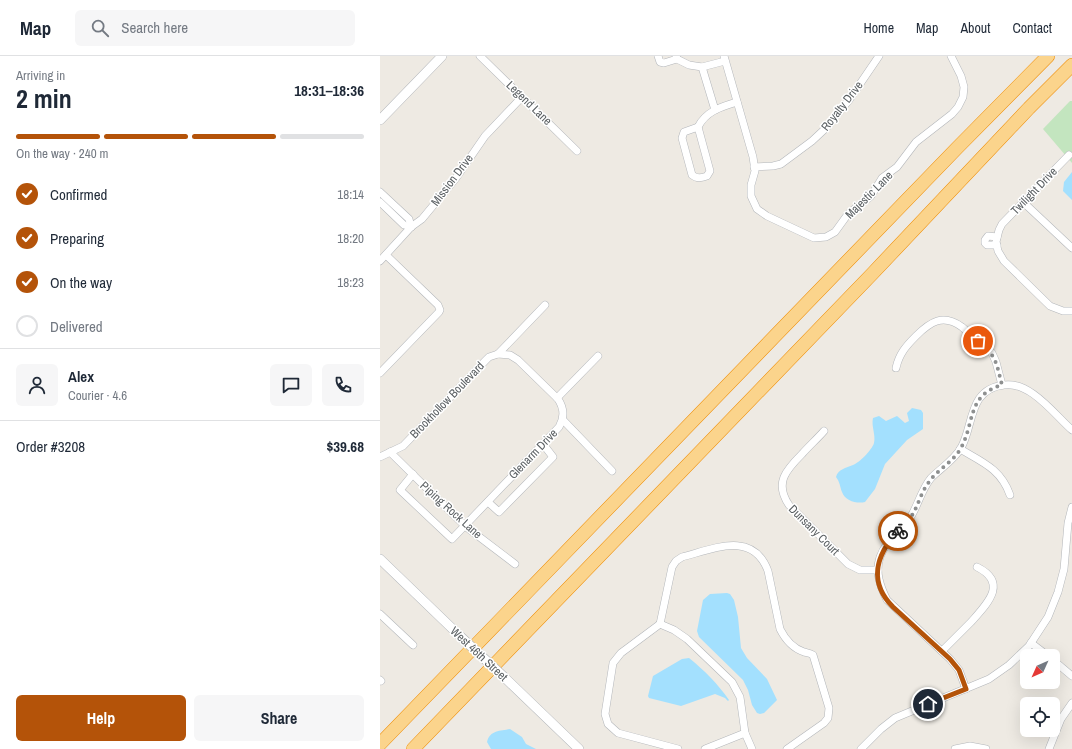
<!DOCTYPE html>
<meta charset="utf-8">
<style>
:root{--surface:#fff;--page:#f6f6f7;--text:#1f2937;--muted:#747a83;--line:#e0e1e3;--accent:#b45309}
body{margin:0;font-family:"Archivo Narrow",sans-serif;background:var(--page);color:var(--text);height:100vh;display:flex;flex-direction:column;font-size:15px;white-space:nowrap}
*{box-sizing:border-box;margin:0}
p{font-size:13px;color:var(--muted)}
.icon{flex:none;width:22px;height:22px;fill:none;stroke:currentColor;stroke-width:2;stroke-linecap:round;stroke-linejoin:round}
.map{position:relative;flex:1;overflow:hidden}
.side{display:flex;flex-direction:column;background:var(--surface);width:380px}
.side>*{flex:none}
.needle{width:26px;rotate:225deg}
.controls{position:absolute;left:640px;top:593px;display:grid;gap:8px}
.controls a{display:grid;place-items:center;width:40px;height:40px;border-radius:6px;background:var(--surface);box-shadow:0 4px 16px #0002;font-size:20px}
.pin{position:absolute;display:grid;place-items:center;width:34px;height:34px;color:#fff;margin:-17px;border:2px solid #fff;border-radius:50%;box-shadow:0 1px 4px #0007}
.courier{position:absolute;display:grid;place-items:center;width:40px;height:40px;margin:-20px;border:3px solid #b45309;border-radius:50%;background:#fff;color:#222;box-shadow:0 1px 5px #0007}
.overview em{font-style:normal;font-weight:800}
.overview div{display:flex;flex-direction:column-reverse}
.overview{display:flex;align-items:center;justify-content:space-between;height:68px;padding:0 16px}
h1{font-size:26px;font-weight:800;line-height:30px}
.bar{display:grid;grid-template-columns:repeat(4,1fr);gap:6px 4px;align-content:center;height:48px;padding:0 16px}
.bar i{height:5px;border-radius:3px;background:var(--line)}
.bar .on{background:var(--accent)}
.bar p{grid-column:span 4}
.line{display:flex;align-items:center;gap:10px;padding:0 16px;border-top:1px solid var(--line)}
.line div{flex:1}
.round{display:grid;place-items:center;flex:none;width:42px;height:42px;border-radius:6px;background:var(--page)}
ol{padding:0 16px;list-style:none}
li{display:flex;align-items:center;gap:12px;height:44px}
li p{margin-inline-start:auto}
li .icon{padding:4px;border-radius:50%;background:var(--accent);color:#fff;stroke-width:4}
li:last-child{color:var(--muted)}
li i{width:22px;height:22px;border:2px solid var(--line);border-radius:50%}
.button{display:flex;gap:8px;margin-top:auto;padding:8px 16px}
.button a{flex:1;height:46px;border-radius:6px;background:var(--accent);color:#fff;font-size:16px;font-weight:800;line-height:46px;text-align:center}
.button a+a{background:var(--page);color:var(--text)}
header{display:flex;align-items:center;gap:24px;box-sizing:border-box;height:56px;padding:0 20px;background:var(--surface);border-bottom:1px solid var(--line)}
header strong{font-size:19px}
nav{display:flex;gap:22px;margin-inline-start:auto;font-size:14px}
.search{width:280px;height:36px;background:var(--page);display:flex;align-items:center;gap:10px;box-sizing:border-box;padding:0 14px;border-radius:6px;color:var(--muted);font-size:15px}
main{display:flex;flex:1;min-height:0}
.map>svg:first-child{display:block}
</style>
<header>
<strong>Map</strong>
<div class="search"><svg class="icon" aria-label="search" viewBox="0 0 24 24"><circle cx="10" cy="10" r="6"/><path d="M15 15l6 6"/></svg>Search here</div>
<nav><a>Home</a><a>Map</a><a>About</a><a>Contact</a></nav>
</header>
<main>
<section class="side">
<div class="overview"><div><h1>2 min</h1><p>Arriving in</p></div><em>18:31–18:36</em></div>
<div class="bar"><i class="on"></i><i class="on"></i><i class="on"></i><i></i><p>On the way · 240 m</p></div>
<ol>
<li><svg class="icon" aria-label="check" viewBox="0 0 24 24"><path d="M5 12l5 5 9-10"/></svg>Confirmed<p>18:14</p></li>
<li><svg class="icon" aria-label="check" viewBox="0 0 24 24"><path d="M5 12l5 5 9-10"/></svg>Preparing<p>18:20</p></li>
<li><svg class="icon" aria-label="check" viewBox="0 0 24 24"><path d="M5 12l5 5 9-10"/></svg>On the way<p>18:23</p></li>
<li><i></i>Delivered</li>
</ol>
<div class="line" style="height:72px"><a class="round"><svg class="icon" aria-label="person" viewBox="0 0 24 24"><circle cx="12" cy="8" r="4"/><path d="M4 21q1-7 8-7t8 7"/></svg></a><div><b>Alex</b><p>Courier · 4.6</p></div><a class="round"><svg class="icon" aria-label="chat" viewBox="0 0 24 24"><path d="M4 5h16v11H9l-5 4z"/></svg></a><a class="round"><svg class="icon" aria-label="phone" viewBox="0 0 24 24"><path d="M5 4h4l2 5-3 2q2 4 5 5l2-3 5 2v4C11 20 4 13 5 4z"/></svg></a></div>
<div class="line" style="height:52px"><div>Order #3208</div><b>$39.68</b></div>
<div class="button"><a>Help</a><a>Share</a></div>
</section>
<div class="map">
<svg width="692" height="693" viewBox="0 0 692 693">
<rect width="100%" height="100%" fill="#eeeae3"/>
<!-- green -->
<polygon fill="#c3e5bf" points="690,45 692,45 692,107 663,73"/>
<!-- water -->
<g fill="#a3e0fe">
<polygon points="692,116 692,144 683,135 684,126"/>
<path d="M532,352l9,2 2,3v16l-16,11 -22,24 -10,25 -10,13c-8,2 -20,-1 -23,-10 -2,-5 -2,-10 -6,-15 2,-8 10,-9 17,-12 6,-2 19,-15 21,-22 2,-8 -3,-17 -1,-25l6,-2 7,5 11,-5 8,7 4,-2 -2,-8z"/>
<polygon points="347,537 350,538 354,544 358,561 361,592 367,602 387,623 397,644 384,657 380,658 377,657 372,649 368,634 363,624 319,581 317,575 323,544 330,538"/>
<path d="M309,602c15,12 29,26 40,42l-1,1 -3,-3 -10,-4 -34,12 -32,-8 -1,-2 5,-20 29,-17z"/>
<path d="M130,673l12,8 4,7 10,5h-45l-4,-7c3,-12 13,-11 23,-13z"/>
</g>
<g fill="none" stroke-linecap="round" stroke-linejoin="round">
<defs>
<g id="minor">
<polyline points="100,0 197,95"/>
<polyline points="278,0 280,6 284,7 297,3 296,0"/>
<polyline points="344,0 373,101 375,115 371,129 371,140 377,153 387,160 434,182 446,181 455,176 468,158 491,140 502,122 517,111 536,86 572,58 578,51 583,41 584,31 581,20 571,0"/>
<polyline points="297,3 309,9 322,11 335,54"/>
<polyline points="322,11 345,5"/>
<path d="M318,71l12,44 -3,5c-6,2 -10,3 -15,-1l-10,-37 2,-6z"/>
<path d="M318,71c8,-16 23,-20 39,-25"/>
<polyline points="689,99 622,168 619,174 616,186 618,195 624,205 670,250 683,255 692,255"/>
<polyline points="374,111 393,110 401,108 432,85 447,71 469,44 499,0"/>
<polyline points="0,136 29,163 31,171"/>
<polyline points="0,146 24,169 31,171"/>
<polyline points="643,146 692,192"/>
<polyline points="617,189 607,189 605,187 605,184 608,180 617,181"/>
<polyline points="0,205 31,171 42,163 76,122 105,80 142,41"/>
<path d="M516,312c3,-14 10,-22 20,-32 14,-14 27,-23 46,-9l30,26 4,9 6,23"/>
<polyline points="0,317 59,256 60,254 58,249 6,199"/>
<polyline points="177,342 218,300"/>
<polyline points="183,364 232,415"/>
<path d="M444,375c-7,8 -15,15 -22,23 -16,16 -28,29 -13,51l59,59 12,6h18"/>
<path d="M580,393c22,13 41,20 50,46"/>
<polyline points="10,396 85,470 135,508"/>
<polyline points="0,401 23,390 105,305 109,301 118,298 165,249"/>
<path d="M33,418l-13,16 52,49 107,-112c6,-10 5,-19 -1,-28l-40,-39 -8,-5 -12,-1"/>
<polyline points="108,446 119,456 173,401 163,388"/>
<polyline points="0,558 33,589"/>
<path d="M280,568l12,-57 4,-6 6,-4c31,-8 71,-27 86,14l12,58c5,10 12,19 24,23 4,1 6,1 9,3l16,53 -1,10 -4,5 -37,26"/>
<polyline points="280,568 241,597 233,607 225,658 228,668 238,677 298,693"/>
<polyline points="280,568 294,574 307,583 352,626 360,641 365,677 372,693"/>
<polyline points="651,587 668,600"/>
<path d="M562,595c10,-10 19,-19 29,-29 16,-18 38,-39 6,-55"/>
<polyline points="673,604 692,620"/>
<polyline points="0,624 1,625"/>
<path d="M586,633l-7,-19 -9,-11 -63,-59c-7,-14 -12,-28 -7,-43 6,-17 21,-25 30,-39 8,-12 11,-28 21,-40 10,-10 23,-18 30,-30 13,-23 7,-59 43,-63 26,-4 50,29 68,45"/>
<polyline points="325,693 365,677"/>
<polyline points="481,693 501,673 515,662 609,623 629,609 649,590 668,561 678,536 684,513 688,467 692,451"/>
<polyline points="575,693 590,690 606,693"/>
<polyline points="669,693 681,663 692,647"/>
</g>
<g id="tertiary">
<polyline points="0,64 62,0"/>
<polyline points="0,503 81,581"/>
<polyline points="124,621 199,693"/>
</g>
<g id="motorway">
<polyline points="0,688 577,92 668,0"/>
<polyline points="33,693 492,218 649,52 692,9"/>
</g>
</defs>
<!-- minor casing -->
<use href="#minor" stroke="#b3b6ba" stroke-width="8"/>
<!-- tertiary casing -->
<use href="#tertiary" stroke="#b3b6ba" stroke-width="10"/>
<!-- motorway casing -->
<use href="#motorway" stroke="#ee8c03" stroke-width="14"/>
<!-- minor -->
<use href="#minor" stroke="#fff" stroke-width="7"/>
<!-- tertiary -->
<use href="#tertiary" stroke="#fff" stroke-width="9"/>
<!-- motorway -->
<use href="#motorway" stroke="#fbd48c" stroke-width="13"/>
<defs>
<polyline id="tertiary-bridge" points="81,581 124,621"/>
</defs>
<!-- tertiary-bridge casing -->
<use href="#tertiary-bridge" stroke="#b3b6ba" stroke-width="10" stroke-linecap="butt"/>
<!-- tertiary-bridge -->
<use href="#tertiary-bridge" stroke="#fff" stroke-width="9"/>
</g>
<g fill="none" stroke-linecap="round" stroke-linejoin="round">
<!-- done -->
<path stroke="#8e9090" stroke-width="4" stroke-dasharray="0 7.2" d="M518,475c6,-5 12,-12 16,-19 5,-10 8,-21 15,-30 9,-13 24,-20 32,-34 14,-26 6,-53 41,-63 -6,-23 -5,-28 -24,-44"/>
<!-- route -->
<path stroke="#b45309" stroke-width="5" d="M518,475c-22,24 -30,51 -5,76l57,52 9,11 7,19 -38,15"/>
</g>
<g text-anchor="middle" stroke-width="3" stroke-linejoin="round" paint-order="stroke">
<!-- street labels -->
<g font-size="12" fill="#5b6063" stroke="#fff">
<text transform="translate(149 47) rotate(44)" y="4">Legend Lane</text>
<text transform="translate(462 50) rotate(-52)" y="4">Royalty Drive</text>
<text transform="translate(72 124) rotate(-53)" y="4">Mission Drive</text>
<text transform="translate(654 135) rotate(-46)" y="4">Twilight Drive</text>
<text transform="translate(489 139) rotate(-45)" y="4">Majestic Lane</text>
<text transform="translate(67 344) rotate(-46)" y="4">Brookhollow Boulevard</text>
<text transform="translate(153 398) rotate(-46)" y="4">Glenarm Drive</text>
<text transform="translate(71 454) rotate(42)" y="4">Piping Rock Lane</text>
<text transform="translate(434 474) rotate(45)" y="4">Dunsany Court</text>
<text transform="translate(99 598) rotate(43)" y="4">West 46th Street</text>
</g>
</g>
</svg>
<div class="controls">
<a><svg class="needle" viewBox="-14 -14 28 28"><path d="M0-13l5 13h-10z" fill="#e53935"/><path d="M0 13l5-13h-10z" fill="#747a83"/></svg></a>
<a><svg class="icon" aria-label="locate" viewBox="0 0 24 24"><circle cx="12" cy="12" r="6"/><path d="M12 2v4M12 18v4M2 12h4M18 12h4"/></svg></a>
</div>
<div class="pin" style="left:598px;top:285px;background:#ea580c"><svg class="icon" aria-label="bag" viewBox="0 0 24 24"><path d="M5 8h14l-1 12H6zM9 8a3 3 0 0 1 6 0"/></svg></div>
<div class="pin" style="left:548px;top:648px;background:#1f2937"><svg class="icon" aria-label="home" viewBox="0 0 24 24"><path d="M3 11l9-7 9 7M6 9v11h12V9"/></svg></div>
<div class="courier" style="left:518px;top:475px"><svg class="icon" aria-label="bike" viewBox="0 0 24 24"><circle cx="6" cy="16" r="4"/><circle cx="18" cy="16" r="4"/><path d="M6 16l4-8h5l3 8M10 8l3 8H6M13 5h3"/></svg></div>
</div>
</main>
